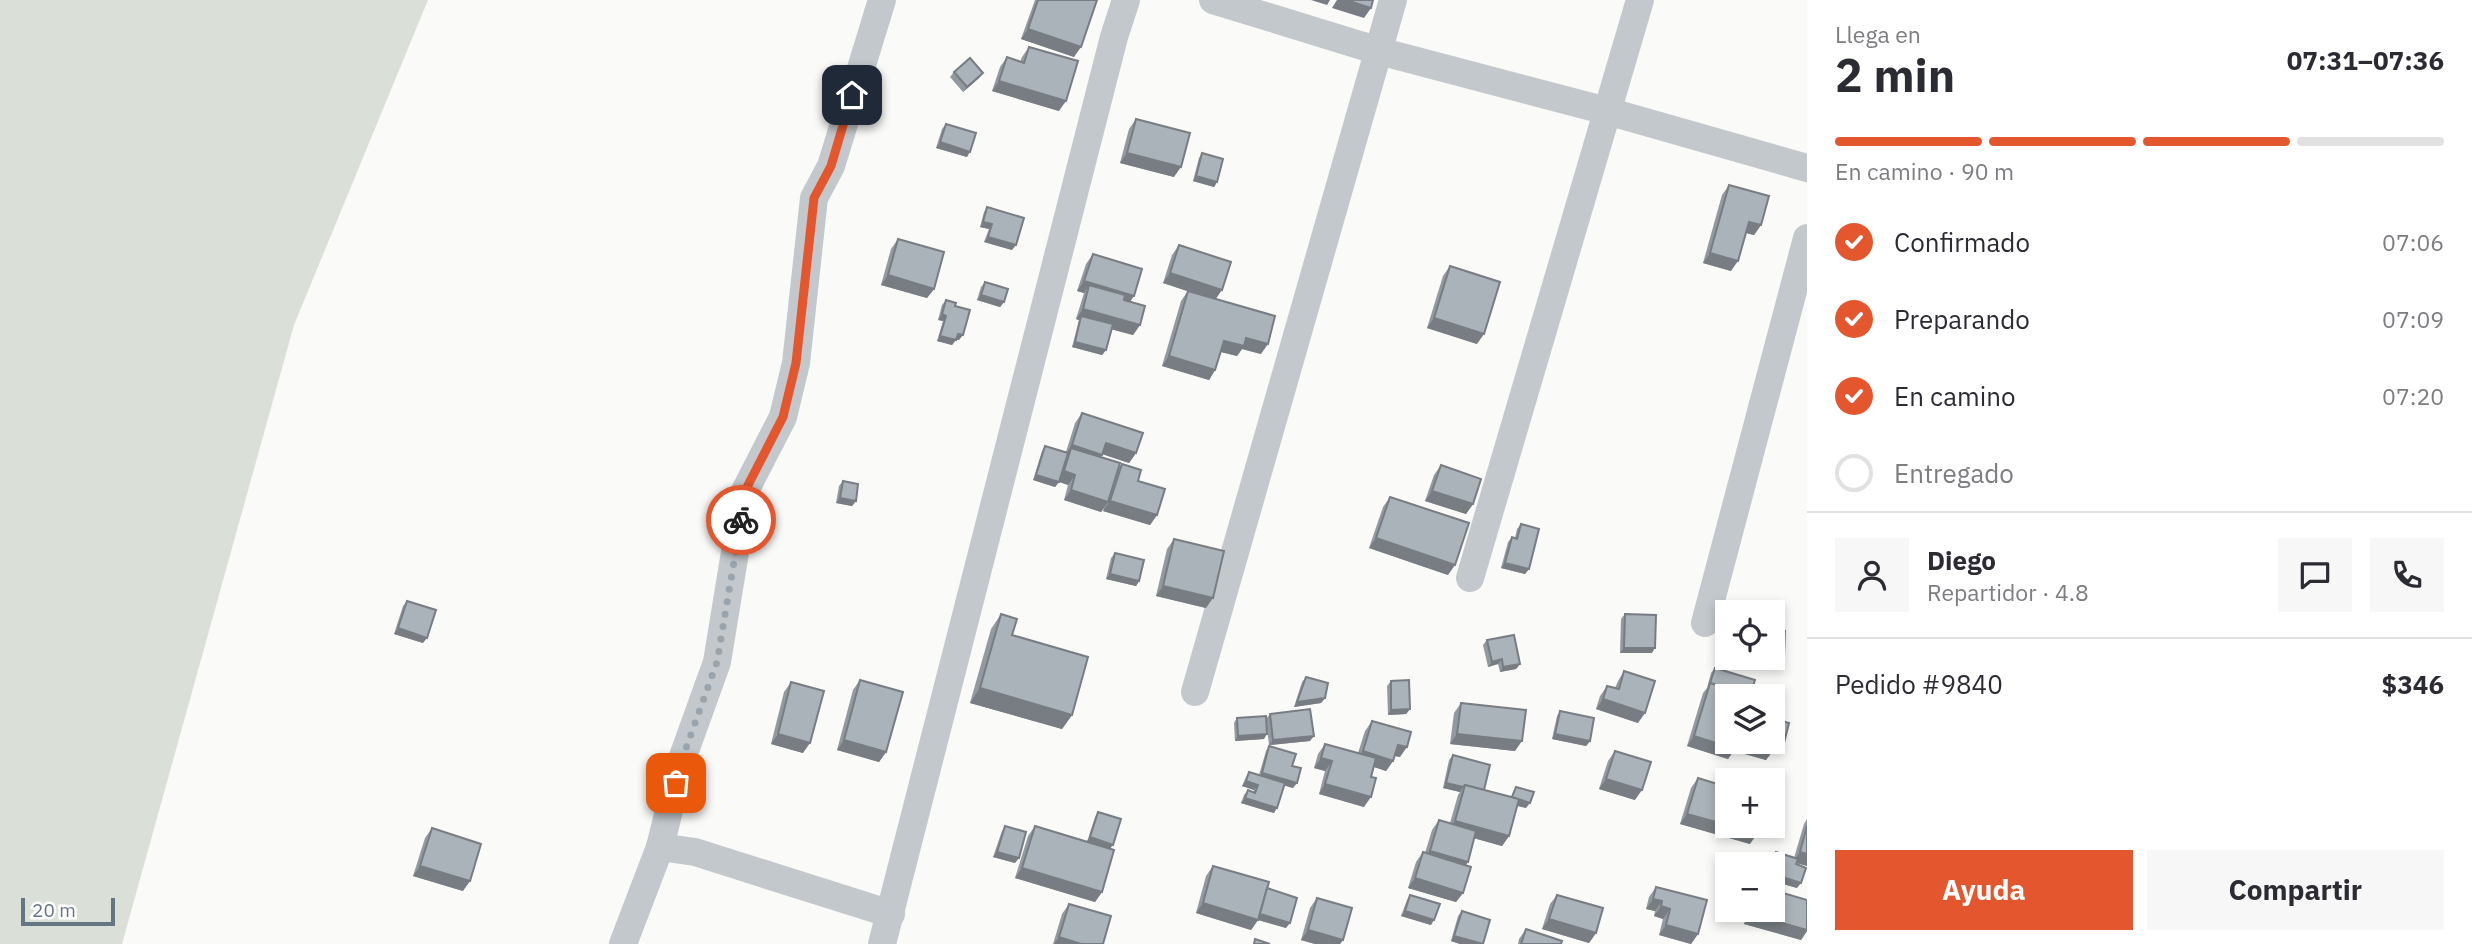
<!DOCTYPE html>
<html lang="es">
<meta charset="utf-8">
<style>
:root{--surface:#fff;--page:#f7f7f7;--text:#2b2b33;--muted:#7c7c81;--line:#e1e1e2;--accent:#e4572e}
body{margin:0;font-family:"IBM Plex Sans",sans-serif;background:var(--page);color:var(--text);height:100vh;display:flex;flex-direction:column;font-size:26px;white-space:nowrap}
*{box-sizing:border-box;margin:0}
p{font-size:23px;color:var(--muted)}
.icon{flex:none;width:38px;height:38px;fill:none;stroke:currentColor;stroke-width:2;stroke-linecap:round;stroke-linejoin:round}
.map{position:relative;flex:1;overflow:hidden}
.side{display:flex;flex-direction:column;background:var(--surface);width:665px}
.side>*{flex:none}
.fabs{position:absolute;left:1715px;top:600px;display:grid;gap:14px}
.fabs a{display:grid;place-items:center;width:70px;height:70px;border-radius:0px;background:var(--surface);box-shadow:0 4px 10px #0003;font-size:35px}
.scale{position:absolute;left:21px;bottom:18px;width:94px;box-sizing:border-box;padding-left:7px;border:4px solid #657683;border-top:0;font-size:19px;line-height:24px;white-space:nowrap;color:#657683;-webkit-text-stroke:5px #fff;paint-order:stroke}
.pin{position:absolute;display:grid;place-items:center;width:60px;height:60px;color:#fff;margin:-30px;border-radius:14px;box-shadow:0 4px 10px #0006}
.courier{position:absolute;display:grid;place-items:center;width:70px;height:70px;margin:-35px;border:5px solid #e4572e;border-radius:50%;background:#fff;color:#222;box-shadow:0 2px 9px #0007}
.overview em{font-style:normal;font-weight:700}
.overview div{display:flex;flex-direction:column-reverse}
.overview{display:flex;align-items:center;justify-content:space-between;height:119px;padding:0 28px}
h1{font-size:46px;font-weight:700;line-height:52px}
.bar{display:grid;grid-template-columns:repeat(4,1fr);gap:10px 7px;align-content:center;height:84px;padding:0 28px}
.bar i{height:9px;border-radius:5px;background:var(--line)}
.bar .selected{background:var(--accent)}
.bar p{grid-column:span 4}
.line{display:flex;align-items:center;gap:18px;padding:0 28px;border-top:2px solid var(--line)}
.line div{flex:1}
.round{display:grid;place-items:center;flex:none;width:74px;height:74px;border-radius:0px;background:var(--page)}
ol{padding:0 28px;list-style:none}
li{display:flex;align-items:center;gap:21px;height:77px}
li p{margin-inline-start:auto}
li .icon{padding:7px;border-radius:50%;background:var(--accent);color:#fff;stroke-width:4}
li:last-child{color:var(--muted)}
li i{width:38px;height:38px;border:4px solid var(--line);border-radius:50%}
.button{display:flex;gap:14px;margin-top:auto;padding:14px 28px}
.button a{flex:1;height:80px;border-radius:0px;background:var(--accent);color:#fff;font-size:28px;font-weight:700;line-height:80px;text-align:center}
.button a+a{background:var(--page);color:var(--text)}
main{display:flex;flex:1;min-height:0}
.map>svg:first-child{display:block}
</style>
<main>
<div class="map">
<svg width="1807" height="944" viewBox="0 0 1807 944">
<rect width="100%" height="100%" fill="#fafaf8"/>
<!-- green -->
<polygon fill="#dadfd7" points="0,0 428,0 294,325 122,944 0,944"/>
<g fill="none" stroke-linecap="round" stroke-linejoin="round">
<!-- minor -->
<g stroke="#c3c8cc" stroke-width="28">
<polyline points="1213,0 1379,51 1607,111 1807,168"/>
<polyline points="1470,578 1640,0"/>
<polyline points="1705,623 1807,238"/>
<polyline points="1195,692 1393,0"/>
<polyline points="660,847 695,852 891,914"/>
<polyline points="623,944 660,847 681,762 717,662 745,491 783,417 796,363 814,198 831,166 882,0"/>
<polyline points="882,944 1114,37 1126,0"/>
</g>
</g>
<!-- wall -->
<g fill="#929a9f">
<polygon points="1035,0 1097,0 1074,57 1021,39"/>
<polygon points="1029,47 1059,111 992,91 1000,67 1007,57 1020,62 1022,57"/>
<polygon points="954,72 983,73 979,78 963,92 950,77"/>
<polygon points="1136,119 1174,177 1120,163 1129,129"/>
<polygon points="946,124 967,157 936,148 942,129"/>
<polygon points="1202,153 1217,182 1214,187 1193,181 1199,158"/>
<polygon points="1729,185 1761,225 1754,235 1746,233 1731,271 1703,263 1722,195"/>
<polygon points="987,207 1012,250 984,242 989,229 980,227 984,212"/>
<polygon points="898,239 934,289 927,298 881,285 891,249"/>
<polygon points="1179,245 1215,299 1261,354 1242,349 1237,356 1221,352 1215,370 1209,380 1162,366 1181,301 1188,291 1190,292 1163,283 1172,255"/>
<polygon points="1093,254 1134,296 1130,302 1140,325 1133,335 1111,329 1106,350 1102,355 1072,347 1079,320 1076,319 1084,293 1077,291 1086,264"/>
<polygon points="1450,266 1477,344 1427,328 1443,276"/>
<polygon points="985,282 1004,302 1000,307 977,300 981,287"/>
<polygon points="946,300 955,306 959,340 956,339 952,345 937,341 943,321 938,320 942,305"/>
<polygon points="1082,413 1136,453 1129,463 1102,454 1101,457 1118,469 1122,464 1138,481 1157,515 1150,525 1103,511 1104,508 1101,512 1064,500 1068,485 1059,482 1055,487 1033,480 1042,451 1045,446 1066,452 1075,423"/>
<polygon points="1441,465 1473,504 1466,514 1425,501 1434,475"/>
<polygon points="843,481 856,501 852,506 836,503 839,486"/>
<polygon points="1390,497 1448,575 1369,548 1383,507"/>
<polygon points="1521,524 1529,569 1525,574 1501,568 1508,542 1512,537 1515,538 1517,529"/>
<polygon points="1174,539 1206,608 1156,596 1167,549"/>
<polygon points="1115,553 1139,581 1136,586 1106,579 1111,558"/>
<polygon points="407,601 423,643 394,634 403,606"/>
<polygon points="1001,614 1012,635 1072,715 1062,729 970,703 991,629"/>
<polygon points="1625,614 1652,653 1620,653 1621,619"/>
<polygon points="1487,640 1520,664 1516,669 1500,672 1498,664 1488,667 1483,645"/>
<polygon points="1715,668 1727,742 1784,743 1777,753 1772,752 1766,760 1734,751 1734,750 1728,759 1687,746 1703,693 1707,688 1711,673"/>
<polygon points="1624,671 1638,723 1596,709 1600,696 1607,686 1615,688 1618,681"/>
<polygon points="1306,677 1325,698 1321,703 1294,707 1302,682"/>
<polygon points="860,680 886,752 879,762 837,750 853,690"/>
<polygon points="1391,681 1410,709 1406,714 1388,715 1387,686"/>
<polygon points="791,682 803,753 771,744 784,692"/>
<polygon points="1461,703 1515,751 1450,744 1454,713"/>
<polygon points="1560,711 1590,741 1586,746 1552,739 1557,716"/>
<polygon points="1270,714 1310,741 1269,745 1266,719"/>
<polygon points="1237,718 1264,739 1235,741 1234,723"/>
<polygon points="1372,721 1400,757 1395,756 1393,761 1386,771 1374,767 1364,807 1319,794 1325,771 1314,768 1318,754 1325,744 1358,753 1365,731"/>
<polygon points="1269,746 1292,766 1293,788 1284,785 1274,813 1241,803 1244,795 1248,790 1253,792 1254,790 1242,786 1246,777 1249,772 1259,775 1266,751"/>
<polygon points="1615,751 1635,800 1599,789 1608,761"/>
<polygon points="1453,755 1484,790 1511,797 1516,787 1526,808 1517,806 1509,836 1502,846 1474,838 1468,862 1465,865 1463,893 1456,902 1408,888 1416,862 1423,852 1425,853 1432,830 1439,820 1450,823 1458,795 1460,792 1443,788 1449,760"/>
<polygon points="1698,778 1750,844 1680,824 1691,788"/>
<polygon points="1098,812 1110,849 1102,892 1095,902 1015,878 1028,836 1035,826 1087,842 1095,817"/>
<polygon points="1807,819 1807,866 1796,863 1797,888 1773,881 1773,864 1770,864 1772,857 1776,852 1794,858 1804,824"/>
<polygon points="1005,826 1015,863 993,857 1002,831"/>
<polygon points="432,828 463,891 413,876 425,838"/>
<polygon points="1213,866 1267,888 1286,928 1258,920 1251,930 1196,913 1206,876"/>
<polygon points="1656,887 1698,934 1691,944 1659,935 1663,919 1654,916 1655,911 1646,909 1649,897"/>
<polygon points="1410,895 1431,925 1401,916 1407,900"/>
<polygon points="1557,895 1596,933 1589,943 1542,929 1550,904"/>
<polygon points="1317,898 1343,940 1340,944 1315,944 1301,940 1310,908"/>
<polygon points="1807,900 1807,931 1801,940 1744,924 1748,910 1773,910"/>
<polygon points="1069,904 1103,944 1053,944 1062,914"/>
<polygon points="1462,911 1483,944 1460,944 1451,941 1458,916"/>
<polygon points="1526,929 1561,944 1518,944 1519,939"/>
</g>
<!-- shaded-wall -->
<g fill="#777d82">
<polygon points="1311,0 1330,0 1327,5"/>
<polygon points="1337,0 1346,0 1371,8 1364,18 1332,8"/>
<polygon points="1028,29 1081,47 1074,57 1021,39"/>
<polygon points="983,73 979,78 963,92 967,87"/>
<polygon points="999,81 1066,101 1059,111 992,91"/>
<polygon points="940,142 970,152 967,157 936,148"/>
<polygon points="1127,153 1181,167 1174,177 1120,163"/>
<polygon points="1196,176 1217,182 1214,187 1193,181"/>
<polygon points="983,222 992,224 989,229 980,227"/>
<polygon points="1749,222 1761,225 1754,235 1742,232"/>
<polygon points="988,237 1016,245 1012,250 984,242"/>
<polygon points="1710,253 1738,261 1731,271 1703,263"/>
<polygon points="1170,273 1222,290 1215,300 1163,283"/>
<polygon points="888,275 934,289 927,298 881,285"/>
<polygon points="1084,281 1134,296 1127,305 1089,285 1084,293 1077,291"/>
<polygon points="981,295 1004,302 1000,307 977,300"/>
<polygon points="1083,309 1140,325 1133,335 1080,321 1081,316 1079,320 1076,319"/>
<polygon points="942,314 946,316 943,321 938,320"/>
<polygon points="1434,318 1484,334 1477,344 1427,328"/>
<polygon points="958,334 963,335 959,340 954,339"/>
<polygon points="940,336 956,340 952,345 937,341"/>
<polygon points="1246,338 1268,344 1261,354 1242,349 1237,356 1217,351 1224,341"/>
<polygon points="1075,342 1106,350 1102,355 1072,347"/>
<polygon points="1169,356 1215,370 1209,380 1162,366"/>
<polygon points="1106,443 1136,453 1129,463 1099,453"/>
<polygon points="1072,445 1102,455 1095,465 1071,448 1066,456 1065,455"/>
<polygon points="1064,471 1075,475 1068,485 1057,481"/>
<polygon points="1036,475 1059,482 1055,487 1033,480"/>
<polygon points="1071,490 1108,502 1101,512 1064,500"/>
<polygon points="1432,491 1473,504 1466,514 1425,501"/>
<polygon points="840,498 856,501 852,506 836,503"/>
<polygon points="1110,501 1157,515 1150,525 1103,511"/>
<polygon points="1376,538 1455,565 1448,575 1369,548"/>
<polygon points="1505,563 1529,569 1525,574 1501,568"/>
<polygon points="1110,574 1139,581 1136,586 1106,579"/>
<polygon points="1163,586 1213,598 1206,608 1156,596"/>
<polygon points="398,628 427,638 423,643 394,634"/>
<polygon points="1624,648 1655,648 1652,653 1620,653"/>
<polygon points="1773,656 1784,656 1781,661 1749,661 1751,658 1773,658"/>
<polygon points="1502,659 1498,664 1488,667 1492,662"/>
<polygon points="1520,664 1516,669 1500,672 1503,667"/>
<polygon points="980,688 1072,715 1062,729 970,703"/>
<polygon points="1325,698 1321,703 1294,707 1297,702"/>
<polygon points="1603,699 1645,713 1638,723 1596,709"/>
<polygon points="1410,709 1406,714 1388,715 1391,710"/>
<polygon points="778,734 810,743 803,753 771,744"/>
<polygon points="1267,734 1264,739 1235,741 1238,736"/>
<polygon points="1457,734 1522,741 1515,751 1450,744"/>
<polygon points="1555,734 1590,741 1586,746 1552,739"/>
<polygon points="1314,736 1310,741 1269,745 1273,740"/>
<polygon points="1694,736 1735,749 1728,759 1687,746"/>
<polygon points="844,740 886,752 879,762 837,750"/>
<polygon points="1775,741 1784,743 1777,753 1772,752 1766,760 1734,751 1740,742"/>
<polygon points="1398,745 1407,747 1400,757 1391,755"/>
<polygon points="1363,751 1393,761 1386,771 1356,761"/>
<polygon points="1321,758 1332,761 1325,771 1314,768"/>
<polygon points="1262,773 1297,783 1293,788 1258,778"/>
<polygon points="1606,779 1642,790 1635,800 1599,789"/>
<polygon points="1246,781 1258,785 1254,790 1242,786"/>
<polygon points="1446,783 1463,787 1460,792 1443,788"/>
<polygon points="1325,784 1371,797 1364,807 1319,794"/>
<polygon points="1245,798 1277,808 1274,813 1241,803"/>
<polygon points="1512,798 1530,803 1526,808 1508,803"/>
<polygon points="1687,814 1727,826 1757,834 1750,844 1680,824"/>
<polygon points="1455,821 1509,836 1502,846 1448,831"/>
<polygon points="1090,837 1113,845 1109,850 1086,842"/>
<polygon points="1430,851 1468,862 1461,872 1423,861"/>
<polygon points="997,852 1019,858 1015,863 993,857"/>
<polygon points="1800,852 1807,854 1807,866 1793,862"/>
<polygon points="420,866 470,881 463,891 413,876"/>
<polygon points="1022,868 1102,892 1095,902 1015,878"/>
<polygon points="1773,874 1801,883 1797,888 1773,881"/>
<polygon points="1415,878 1463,893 1456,902 1408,888"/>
<polygon points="1653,899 1662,901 1655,911 1646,909"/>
<polygon points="1203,903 1258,920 1251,930 1196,913"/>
<polygon points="1661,906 1670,909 1663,919 1654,916"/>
<polygon points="1405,911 1434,920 1431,925 1401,916"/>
<polygon points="1259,914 1290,923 1286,928 1255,919"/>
<polygon points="1751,914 1807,930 1807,931 1801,940 1744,924"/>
<polygon points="1549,919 1596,933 1589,943 1542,929"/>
<polygon points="1666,925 1698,934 1691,944 1659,935"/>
<polygon points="1308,930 1343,940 1340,944 1315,944 1301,940"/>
<polygon points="1454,936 1480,944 1460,944 1451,941"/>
<polygon points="1059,937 1081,944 1054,944"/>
</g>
<!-- building -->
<g fill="#aab3b9" stroke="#777d82" stroke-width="2">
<polygon points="1038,0 1097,0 1081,47 1028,29"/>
<polygon points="1346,0 1373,0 1371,8"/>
<polygon points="1029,47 1078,61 1066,101 999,81 1007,57 1024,63"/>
<polygon points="970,58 983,73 967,87 954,72"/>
<polygon points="1136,119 1190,133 1181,167 1127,153"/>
<polygon points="946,124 976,133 970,152 940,142"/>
<polygon points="1202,153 1223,159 1217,182 1196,176"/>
<polygon points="1729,185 1769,196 1761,225 1749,222 1738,261 1710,253"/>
<polygon points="987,207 1024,218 1016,245 988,237 992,224 983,222"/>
<polygon points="898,239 944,252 934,289 888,275"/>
<polygon points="1179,245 1231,262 1222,290 1170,273"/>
<polygon points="1093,254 1142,269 1134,296 1084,281"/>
<polygon points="1450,266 1500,282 1484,334 1434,318"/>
<polygon points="985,282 1008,289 1004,302 981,295"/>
<polygon points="1089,285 1125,295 1124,300 1145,306 1140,325 1083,309"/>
<polygon points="1188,291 1275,316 1268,344 1246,338 1244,346 1224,341 1215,370 1169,356"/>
<polygon points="946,300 956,303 955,306 970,310 963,335 958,334 956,340 940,336 946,316 942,314"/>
<polygon points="1081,316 1113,324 1106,350 1075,342"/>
<polygon points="1082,413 1143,433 1136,453 1106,443 1102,455 1072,445"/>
<polygon points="1045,446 1068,453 1059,482 1036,475"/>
<polygon points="1071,448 1120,463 1108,502 1071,490 1075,475 1064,471"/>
<polygon points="1122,464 1141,470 1138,481 1165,489 1157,515 1110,501"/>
<polygon points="1441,465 1481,479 1473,504 1432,491"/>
<polygon points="843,481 858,484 856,501 840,498"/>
<polygon points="1390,497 1469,523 1455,565 1376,538"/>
<polygon points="1521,524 1539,529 1529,569 1505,563 1512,537 1517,539"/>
<polygon points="1174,539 1224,551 1213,598 1163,586"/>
<polygon points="1115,553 1144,560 1139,581 1110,574"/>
<polygon points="407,601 436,610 427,638 398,628"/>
<polygon points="1001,614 1017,619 1012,635 1088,657 1072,715 980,688"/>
<polygon points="1625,614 1656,615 1655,648 1624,648"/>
<polygon points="1773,630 1785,631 1784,656 1773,656"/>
<polygon points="1514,635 1520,664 1503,667 1502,659 1492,662 1487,640"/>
<polygon points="1715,668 1755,680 1750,696 1710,683"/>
<polygon points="1624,671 1655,681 1645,713 1603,699 1607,686 1619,689"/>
<polygon points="1306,677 1328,683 1325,698 1297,702"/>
<polygon points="860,680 903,692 886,752 844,740"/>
<polygon points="1409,680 1410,709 1391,710 1391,681"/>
<polygon points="791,682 824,691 810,743 778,734"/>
<polygon points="1710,683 1751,696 1727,696 1727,742 1737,742 1735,749 1694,736"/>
<polygon points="1461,703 1526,710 1522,741 1457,734"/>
<polygon points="1310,709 1314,736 1273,740 1270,714"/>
<polygon points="1560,711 1594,718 1590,741 1555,734"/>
<polygon points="1266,716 1267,734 1238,736 1237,718"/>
<polygon points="1773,719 1789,723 1784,743 1775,741 1773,750 1743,742 1773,742"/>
<polygon points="1372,721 1411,732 1407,747 1398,745 1393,761 1363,751"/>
<polygon points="1325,744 1376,758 1371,777 1376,778 1371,797 1325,784 1332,761 1321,758"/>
<polygon points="1269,746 1296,754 1292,766 1301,768 1297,783 1262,773"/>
<polygon points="1615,751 1651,762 1642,790 1606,779"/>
<polygon points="1453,755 1490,765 1484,790 1465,785 1463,787 1446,783"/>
<polygon points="1249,772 1285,783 1277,808 1245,798 1248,790 1255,793 1258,785 1246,781"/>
<polygon points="1698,778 1727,787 1727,825 1687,814"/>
<polygon points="1465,785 1519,799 1509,836 1455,821"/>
<polygon points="1516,787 1534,792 1530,803 1512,797"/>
<polygon points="1098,812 1121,819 1113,845 1090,837"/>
<polygon points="1439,820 1476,831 1468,862 1430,851"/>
<polygon points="1005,826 1026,832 1019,858 997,852"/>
<polygon points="1035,826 1114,850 1102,892 1022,868"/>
<polygon points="1729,826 1759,826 1757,834"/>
<polygon points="1807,826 1807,854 1800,852"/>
<polygon points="432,828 481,844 470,881 420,866"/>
<polygon points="1423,852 1471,867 1463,893 1415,878"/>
<polygon points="1776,852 1798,859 1796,864 1806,868 1801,883 1773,874 1773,864 1772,864"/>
<polygon points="1213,866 1269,882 1258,920 1203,903"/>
<polygon points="1656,887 1707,900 1698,934 1666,925 1670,909 1661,906 1662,901 1653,899"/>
<polygon points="1267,888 1297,898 1290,923 1260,914"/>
<polygon points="1773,890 1807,900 1807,930 1751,914 1752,910 1773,910"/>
<polygon points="1410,895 1440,904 1434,920 1405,911"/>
<polygon points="1557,895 1603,908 1596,933 1549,919"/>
<polygon points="1317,898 1352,908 1343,940 1308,930"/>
<polygon points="1069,904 1111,916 1103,944 1081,944 1059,937"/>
<polygon points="1462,911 1490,920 1483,944 1454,936"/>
<polygon points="1526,929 1562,941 1561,944 1521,944"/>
<polygon points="1255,939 1270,944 1254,944"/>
</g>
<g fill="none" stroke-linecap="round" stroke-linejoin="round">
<!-- done -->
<polyline stroke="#99a4ac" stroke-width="7" stroke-dasharray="0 12.6" points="676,783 681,762 717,662 741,520"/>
<!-- route -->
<polyline stroke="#e4572e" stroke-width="9" points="741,520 745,491 783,417 796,363 814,198 831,166 852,95"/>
</g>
</svg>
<div class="fabs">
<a><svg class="icon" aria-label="locate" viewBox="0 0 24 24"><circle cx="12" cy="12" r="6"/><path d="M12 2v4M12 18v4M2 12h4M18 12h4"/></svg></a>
<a><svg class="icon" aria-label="layers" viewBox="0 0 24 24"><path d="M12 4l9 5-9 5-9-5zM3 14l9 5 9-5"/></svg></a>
<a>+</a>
<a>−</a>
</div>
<div class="scale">20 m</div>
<div class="pin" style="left:676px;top:783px;background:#ea580c"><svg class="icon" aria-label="bag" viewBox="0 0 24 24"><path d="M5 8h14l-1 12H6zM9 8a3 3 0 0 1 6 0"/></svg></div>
<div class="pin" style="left:852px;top:95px;background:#1f2937"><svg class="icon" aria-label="home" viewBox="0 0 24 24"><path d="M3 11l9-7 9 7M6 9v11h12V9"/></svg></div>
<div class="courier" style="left:741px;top:520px"><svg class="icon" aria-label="bike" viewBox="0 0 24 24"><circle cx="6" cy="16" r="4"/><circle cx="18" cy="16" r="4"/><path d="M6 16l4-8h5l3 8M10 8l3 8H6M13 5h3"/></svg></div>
</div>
<section class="side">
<div class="overview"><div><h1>2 min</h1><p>Llega en</p></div><em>07:31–07:36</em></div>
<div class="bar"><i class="selected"></i><i class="selected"></i><i class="selected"></i><i></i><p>En camino · 90 m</p></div>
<ol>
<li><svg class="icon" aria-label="check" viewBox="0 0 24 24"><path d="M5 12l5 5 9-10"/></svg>Confirmado<p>07:06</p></li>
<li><svg class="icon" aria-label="check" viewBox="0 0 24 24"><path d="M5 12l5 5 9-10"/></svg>Preparando<p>07:09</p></li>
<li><svg class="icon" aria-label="check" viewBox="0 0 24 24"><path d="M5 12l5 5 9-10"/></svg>En camino<p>07:20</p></li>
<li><i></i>Entregado</li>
</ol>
<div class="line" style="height:126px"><a class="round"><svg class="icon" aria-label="person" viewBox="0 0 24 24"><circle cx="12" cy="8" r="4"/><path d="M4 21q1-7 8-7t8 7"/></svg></a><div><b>Diego</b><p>Repartidor · 4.8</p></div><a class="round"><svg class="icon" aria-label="chat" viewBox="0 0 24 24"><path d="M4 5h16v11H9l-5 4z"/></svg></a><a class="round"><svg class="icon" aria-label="phone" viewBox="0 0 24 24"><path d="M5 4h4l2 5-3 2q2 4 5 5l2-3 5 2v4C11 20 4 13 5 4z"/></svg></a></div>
<div class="line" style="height:91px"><div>Pedido #9840</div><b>$346</b></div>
<div class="button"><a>Ayuda</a><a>Compartir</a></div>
</section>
</main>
